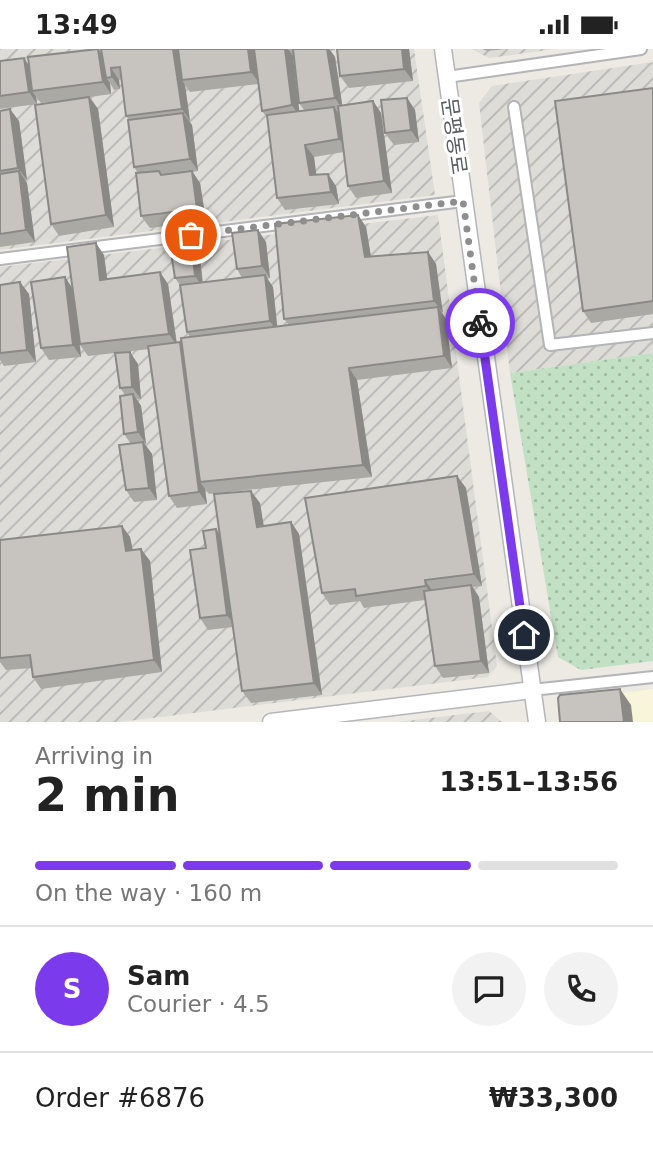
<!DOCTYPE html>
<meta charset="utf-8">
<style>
:root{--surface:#fff;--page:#f2f2f2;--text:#222;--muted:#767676;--line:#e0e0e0;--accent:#7c3aed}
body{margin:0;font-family:"DejaVu Sans","Noto Sans KR",sans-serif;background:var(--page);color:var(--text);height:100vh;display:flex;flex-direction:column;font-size:26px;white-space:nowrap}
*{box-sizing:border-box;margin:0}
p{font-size:23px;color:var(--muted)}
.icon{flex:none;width:38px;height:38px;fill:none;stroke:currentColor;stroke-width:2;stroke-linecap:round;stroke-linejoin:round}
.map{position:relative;height:673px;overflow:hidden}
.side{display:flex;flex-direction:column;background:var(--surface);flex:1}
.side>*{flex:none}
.pin{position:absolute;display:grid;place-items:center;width:60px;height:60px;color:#fff;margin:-30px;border:4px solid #fff;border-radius:50%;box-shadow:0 2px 7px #0007}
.courier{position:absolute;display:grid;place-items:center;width:70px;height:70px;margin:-35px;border:5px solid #7c3aed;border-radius:50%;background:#fff;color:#222;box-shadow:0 2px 9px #0007}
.head em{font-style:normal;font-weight:600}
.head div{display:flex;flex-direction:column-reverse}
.head{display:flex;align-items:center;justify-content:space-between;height:119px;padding:0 35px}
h1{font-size:46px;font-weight:600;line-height:52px}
.bar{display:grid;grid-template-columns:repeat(4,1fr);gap:10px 7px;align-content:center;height:84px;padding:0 35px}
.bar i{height:9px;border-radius:5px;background:var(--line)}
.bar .on{background:var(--accent)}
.bar p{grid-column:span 4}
.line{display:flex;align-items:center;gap:18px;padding:0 35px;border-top:2px solid var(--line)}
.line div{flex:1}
.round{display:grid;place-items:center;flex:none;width:74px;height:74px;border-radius:37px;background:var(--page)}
.status{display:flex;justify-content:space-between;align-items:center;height:49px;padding:0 35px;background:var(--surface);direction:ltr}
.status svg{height:19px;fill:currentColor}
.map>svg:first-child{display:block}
</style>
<div class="status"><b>13:49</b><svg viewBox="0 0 49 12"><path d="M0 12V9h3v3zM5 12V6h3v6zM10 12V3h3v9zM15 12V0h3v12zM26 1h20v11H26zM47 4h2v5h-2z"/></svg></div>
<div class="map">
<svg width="653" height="673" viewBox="0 0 653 673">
<defs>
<pattern id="industrial-furrows" width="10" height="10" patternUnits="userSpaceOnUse" patternTransform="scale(1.75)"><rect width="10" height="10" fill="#dddcd7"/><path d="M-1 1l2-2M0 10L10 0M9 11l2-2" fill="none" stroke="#b6b6b2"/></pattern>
<pattern id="park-dots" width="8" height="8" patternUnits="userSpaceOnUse" patternTransform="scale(1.75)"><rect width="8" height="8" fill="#c2e1c4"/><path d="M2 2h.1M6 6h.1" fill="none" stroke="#a1baa3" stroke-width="1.8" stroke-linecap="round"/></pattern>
</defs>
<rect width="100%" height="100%" fill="#eceae3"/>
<!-- commercial -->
<polygon fill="#f9f5da" points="653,640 653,673 568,673 573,650"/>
<!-- industrial -->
<g fill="url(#industrial-furrows)">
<polygon points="0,0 414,0 435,146 0,201"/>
<polygon points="472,0 555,0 489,9"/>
<polygon points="653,13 653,304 510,324 479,54 492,37"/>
<polygon points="438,166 497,617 488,628 120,673 0,673 0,218"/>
<polygon points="489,662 502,673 398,673"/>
</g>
<!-- park -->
<polygon fill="url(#park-dots)" points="653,304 653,612 581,621 558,608 510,324"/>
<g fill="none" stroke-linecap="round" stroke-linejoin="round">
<defs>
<g id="street">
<polyline points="447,28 641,0"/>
<polyline points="514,58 550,296 653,284"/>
<polyline points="0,210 463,152"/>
<polyline points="532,641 653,628"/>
</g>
<g id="secondary">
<polyline points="443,0 537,673"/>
<polyline points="271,673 532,641"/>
</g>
</defs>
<!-- street casing -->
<use href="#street" stroke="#b3b4b8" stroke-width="14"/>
<!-- secondary casing -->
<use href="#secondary" stroke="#b4b6bb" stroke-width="19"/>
<!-- street -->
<use href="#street" stroke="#fff" stroke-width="10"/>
<!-- secondary -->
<use href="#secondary" stroke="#fff" stroke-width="16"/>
</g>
<!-- wall -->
<g fill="#aba9a4" fill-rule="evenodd">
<path d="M95,0h240v1h-5l5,7 7,49 31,-5 8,12 11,80 -36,5 -8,-12 -4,-34 -30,5 2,17 20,12 3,18 -54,6 -8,-12 -9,-79 -6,-8 -3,-27 -69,8 -5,-7 5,36h-1l3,4 6,46 -6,1 8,11 6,38 -56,7 -9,-12 -3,-43 -4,-6 -5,-47 -3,-4 -4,-37 -3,1 1,9 -6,1 -4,-7 1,11 -21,3 8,12 16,118 -55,9 -8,-12 27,-125 -37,4 -5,-6 1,7 -37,5v-48l29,4zM293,7l6,47 5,7 -5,1z"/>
<polygon points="409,0 413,32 349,39 340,27"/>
<polygon points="482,0 506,0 487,2"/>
<polygon points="653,39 653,265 591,274 583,262"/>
<polygon points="407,49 415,61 419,93 394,96 385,84"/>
<polygon points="0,62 19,72 27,131 25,131 27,134 35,193 0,198"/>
<polygon points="358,166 366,178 371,208 428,203 436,215 442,264 446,270 452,319 357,331 372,428 209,445 205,440 207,455 177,459 169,447 149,300 116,304 138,315 141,350 137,350 141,357 146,395 145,395 152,405 157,451 134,453 126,441 131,395 124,385 125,346 120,339 115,304 88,307 80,296 81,308 49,311 41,299 72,238 104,206 107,230 168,235 177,294 180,293 183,297 190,288 187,283 180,236 175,229 199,200 203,233 242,229 237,220 266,193 270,229 267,230 273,238 277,278 289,276 284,270"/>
<polygon points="0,236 29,245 36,313 4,317 0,311"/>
<polygon points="457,427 466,439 482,537 473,538 479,548 489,624 443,629 435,617 425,551 364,559 360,552 330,556 322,544"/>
<polygon points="260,454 263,477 291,473 299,485 322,646 251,654 242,642 233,578 208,581 200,569 206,499 216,480 220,486"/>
<polygon points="122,477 130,488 133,501 141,500 150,512 162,623 41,640 33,628 32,619 6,621 0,613 0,491"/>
</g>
<!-- shaded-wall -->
<g fill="#8b8986">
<polygon points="98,0 106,12 106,29 110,34 111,45 103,33"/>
<polygon points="173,0 179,0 182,31 185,36 190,72 182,60"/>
<polygon points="248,0 255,0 260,35 251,23"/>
<polygon points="285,0 288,0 293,7 300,68 292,56"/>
<polygon points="327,0 329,0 335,8 343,61 335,49"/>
<polygon points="402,0 409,0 413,32 404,20"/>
<polygon points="24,9 32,21 32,42 36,48 37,55 29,43"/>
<polygon points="111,19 119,31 120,40 112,28"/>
<polygon points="89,48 98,60 114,178 106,166"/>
<polygon points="407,49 415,61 419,93 411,81"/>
<polygon points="373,52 381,64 392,144 384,132"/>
<polygon points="334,58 342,70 348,102 339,90"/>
<polygon points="10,60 19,72 27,131 18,119"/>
<polygon points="183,64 192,76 198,122 190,110"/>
<polygon points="305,96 314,108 318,138 310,126"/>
<polygon points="19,122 27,134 35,193 26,181"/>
<polygon points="192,122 200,134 206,172 197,160"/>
<polygon points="328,125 336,137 339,155 331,143"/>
<polygon points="358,166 366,178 373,220 365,208"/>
<polygon points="258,181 266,193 270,229 262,217"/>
<polygon points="191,188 199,200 203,239 195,227"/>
<polygon points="96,194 104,206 109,243 100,231"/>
<polygon points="428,203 436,215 443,264 434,252"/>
<polygon points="160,223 168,235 177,297 169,285"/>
<polygon points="265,226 273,238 278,284 270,272"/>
<polygon points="65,228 73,240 81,308 73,296"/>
<polygon points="20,233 29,245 36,313 27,301"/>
<polygon points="438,258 446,270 452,319 444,307"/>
<polygon points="180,293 188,305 200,433 205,440 207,455 199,443"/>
<polygon points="130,303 138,315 141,350 132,338"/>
<polygon points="349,319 357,331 372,428 363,416"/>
<polygon points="133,345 141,357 146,395 138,383"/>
<polygon points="143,393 152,405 157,451 149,439"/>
<polygon points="457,427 466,439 482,537 474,525"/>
<polygon points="251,442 260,454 266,490 257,478"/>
<polygon points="291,473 299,485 322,646 314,634"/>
<polygon points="122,477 130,488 135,514 126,502"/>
<polygon points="216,480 224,492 236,578 227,566"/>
<polygon points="141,500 150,512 162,623 154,611"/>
<polygon points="425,531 433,543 434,549 426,537"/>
<polygon points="471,536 479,548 489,624 481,612"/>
<polygon points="620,640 631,656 633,673 624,673"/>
</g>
<!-- building -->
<g fill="#c7c4bf" stroke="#8b8986" stroke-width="2">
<polygon points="98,0 103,33 32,42 28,8"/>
<polygon points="101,0 173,0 182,60 126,67 120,18 111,19 112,28 106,29"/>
<polygon points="178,0 248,0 251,23 182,31"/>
<polygon points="254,0 285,0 292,56 262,62"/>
<polygon points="293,0 327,0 335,49 299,54"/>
<polygon points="337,0 402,0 404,20 340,27"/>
<polygon points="24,9 29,43 0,47 0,12"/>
<polygon points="653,39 653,252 583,262 555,52"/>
<polygon points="89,48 106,166 51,175 35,56"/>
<polygon points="407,49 411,81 385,84 381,51"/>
<polygon points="373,52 384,132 348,137 338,57"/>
<polygon points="334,58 339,90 305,96 310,126 328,125 331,143 277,149 267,66"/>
<polygon points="10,60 18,119 0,122 0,62"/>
<polygon points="183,64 190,110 134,118 128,71"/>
<polygon points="19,122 26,181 0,185 0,125"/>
<polygon points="159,122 161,126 192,122 197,160 141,167 136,124"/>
<polygon points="358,166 365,208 428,203 434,252 284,270 275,175"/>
<polygon points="258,181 262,217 237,220 232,184"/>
<polygon points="191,188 195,227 175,229 169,190"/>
<polygon points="96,194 100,231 160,223 169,285 80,295 67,198"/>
<polygon points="265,226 270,272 187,283 180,236"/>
<polygon points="65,228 73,296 41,299 31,233"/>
<polygon points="20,233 27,301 0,304 0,236"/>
<polygon points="438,258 444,307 349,319 363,416 200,433 181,289"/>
<polygon points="180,293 199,443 169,447 148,297"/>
<polygon points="130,303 132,338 120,339 115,304"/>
<polygon points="133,345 138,383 124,385 120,347"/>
<polygon points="143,393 149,439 126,441 119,396"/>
<polygon points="457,427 474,525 425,531 426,537 356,547 355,540 322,544 305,449"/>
<polygon points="251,442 257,478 291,473 314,634 242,642 214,445"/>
<polygon points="122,477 126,502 141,500 154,611 33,628 30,606 0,609 0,491"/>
<polygon points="216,480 227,566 200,569 190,501 206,499 203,482"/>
<polygon points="471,536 481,612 435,617 424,542"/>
<polygon points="620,640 624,673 560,673 558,649 560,646"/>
</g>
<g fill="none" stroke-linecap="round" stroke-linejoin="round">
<!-- done -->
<polyline stroke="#8e8e8e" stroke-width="7" stroke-dasharray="0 12.6" points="191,186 463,152 480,274"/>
<!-- route -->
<polyline stroke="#7c3aed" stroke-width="9" points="480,274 524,586"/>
</g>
<g text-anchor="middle" stroke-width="6" stroke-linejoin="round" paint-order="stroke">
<!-- street labels -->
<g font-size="21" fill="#5b5d61" stroke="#fff">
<text transform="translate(454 87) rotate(82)" y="7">문평동로</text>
</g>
</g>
</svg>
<div class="pin" style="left:191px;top:186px;background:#ea580c"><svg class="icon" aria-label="bag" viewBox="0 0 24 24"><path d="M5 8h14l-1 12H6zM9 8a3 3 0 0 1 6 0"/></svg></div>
<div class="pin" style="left:524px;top:586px;background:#1f2937"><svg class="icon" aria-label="home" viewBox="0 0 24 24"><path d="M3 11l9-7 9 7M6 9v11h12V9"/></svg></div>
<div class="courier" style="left:480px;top:274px"><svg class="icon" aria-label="bike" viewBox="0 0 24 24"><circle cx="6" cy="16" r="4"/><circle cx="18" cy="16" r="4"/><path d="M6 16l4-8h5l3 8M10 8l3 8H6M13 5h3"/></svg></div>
</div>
<section class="side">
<div class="head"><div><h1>2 min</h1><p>Arriving in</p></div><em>13:51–13:56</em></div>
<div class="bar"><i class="on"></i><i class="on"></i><i class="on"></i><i></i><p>On the way · 160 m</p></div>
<div class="line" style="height:126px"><b class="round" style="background:var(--accent);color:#fff">S</b><div><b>Sam</b><p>Courier · 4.5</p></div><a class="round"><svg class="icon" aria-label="chat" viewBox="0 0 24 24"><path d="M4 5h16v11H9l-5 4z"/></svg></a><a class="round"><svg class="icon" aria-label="phone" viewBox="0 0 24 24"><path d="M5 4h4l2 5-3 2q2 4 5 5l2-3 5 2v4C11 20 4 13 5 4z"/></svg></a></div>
<div class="line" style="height:91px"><div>Order #6876</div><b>₩33,300</b></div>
</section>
